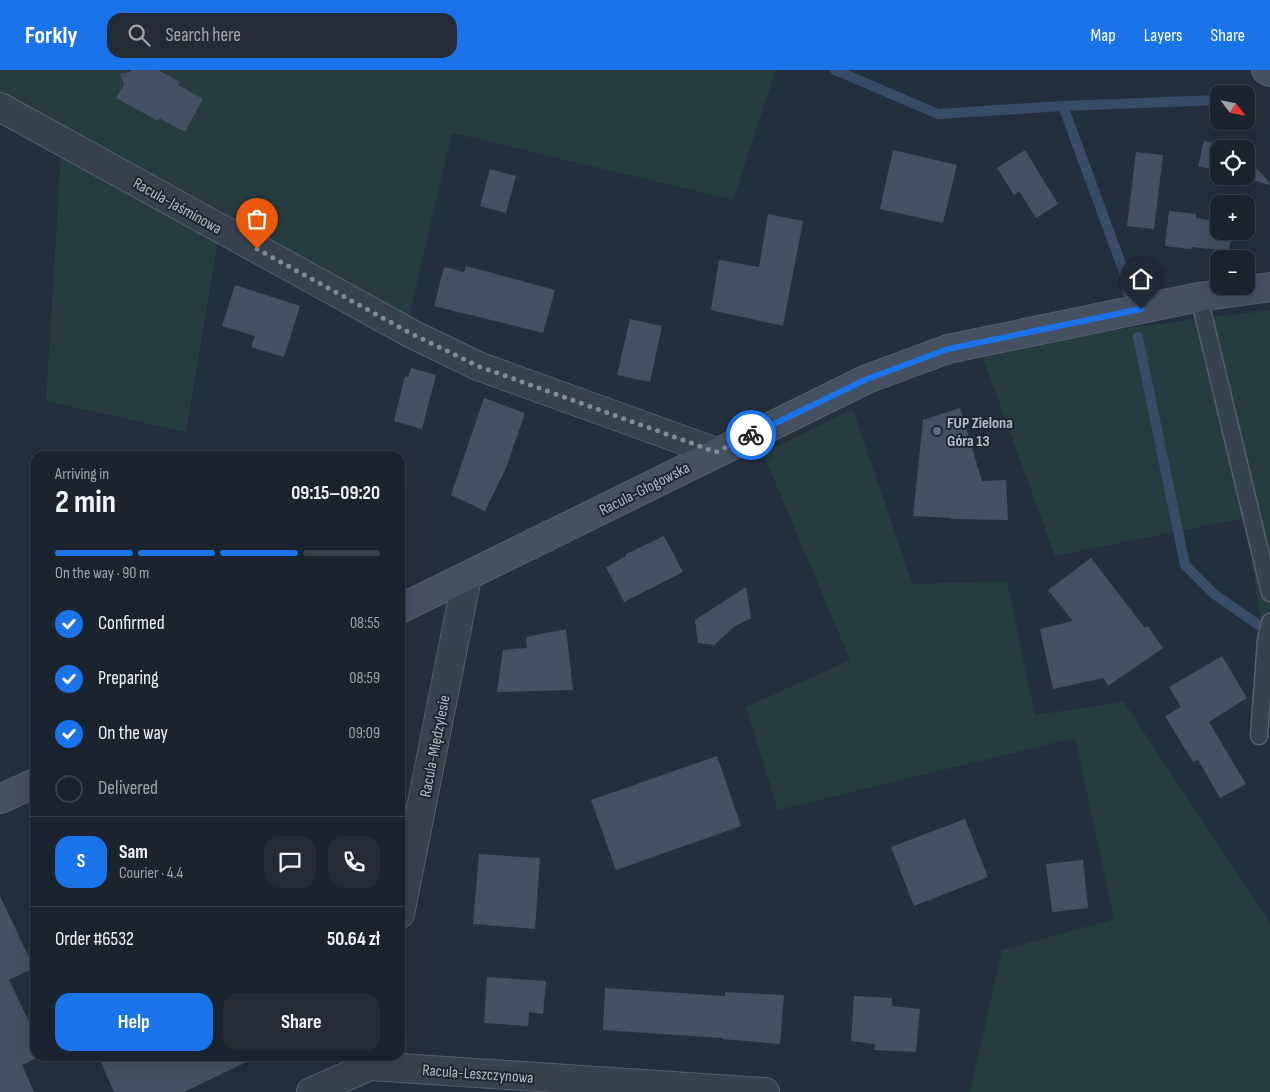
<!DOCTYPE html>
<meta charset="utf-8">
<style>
:root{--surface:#1b232e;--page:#242b36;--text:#f1f3f6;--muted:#a0a4aa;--line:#39404a;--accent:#1a73e8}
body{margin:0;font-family:"Sofia Sans Condensed",sans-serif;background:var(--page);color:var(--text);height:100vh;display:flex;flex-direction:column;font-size:19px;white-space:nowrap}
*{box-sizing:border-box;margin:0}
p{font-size:16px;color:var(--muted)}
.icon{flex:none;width:28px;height:28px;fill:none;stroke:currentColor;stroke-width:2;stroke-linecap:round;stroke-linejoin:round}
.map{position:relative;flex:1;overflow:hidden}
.drawer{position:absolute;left:30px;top:381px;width:375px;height:610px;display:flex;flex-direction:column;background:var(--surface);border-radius:15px;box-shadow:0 5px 20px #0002,0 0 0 1px var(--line)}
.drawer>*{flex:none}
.needle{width:32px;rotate:122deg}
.tools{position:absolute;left:1210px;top:15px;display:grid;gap:10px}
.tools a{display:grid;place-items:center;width:45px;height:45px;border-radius:10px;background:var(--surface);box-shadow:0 5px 20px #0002,0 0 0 1px var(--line);font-size:25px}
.pin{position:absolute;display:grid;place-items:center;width:42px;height:42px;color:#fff;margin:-51px -21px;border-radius:50% 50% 50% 0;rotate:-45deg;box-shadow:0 0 5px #0007}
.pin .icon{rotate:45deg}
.courier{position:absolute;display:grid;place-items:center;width:50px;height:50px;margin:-25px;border:4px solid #1a73e8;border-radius:50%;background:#fff;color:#222;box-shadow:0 1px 6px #0007}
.headline em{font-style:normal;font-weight:700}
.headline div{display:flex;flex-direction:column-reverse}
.headline{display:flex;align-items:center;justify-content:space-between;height:85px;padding:0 25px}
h1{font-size:32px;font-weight:700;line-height:38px}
.bar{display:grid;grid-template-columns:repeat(4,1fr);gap:8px 5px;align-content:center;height:60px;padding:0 25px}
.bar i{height:6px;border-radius:4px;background:var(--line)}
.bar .current{background:var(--accent)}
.bar p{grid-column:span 4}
.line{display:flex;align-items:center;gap:12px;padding:0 25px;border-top:1px solid var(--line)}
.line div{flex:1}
.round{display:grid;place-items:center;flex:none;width:52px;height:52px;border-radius:15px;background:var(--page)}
ol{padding:0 25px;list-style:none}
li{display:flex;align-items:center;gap:15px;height:55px}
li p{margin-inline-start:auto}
li .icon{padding:5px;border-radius:50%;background:var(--accent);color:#fff;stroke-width:4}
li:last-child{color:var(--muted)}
li i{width:28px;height:28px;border:2px solid var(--line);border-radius:50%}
.action{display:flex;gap:10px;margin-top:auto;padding:10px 25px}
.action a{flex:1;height:58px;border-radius:15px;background:var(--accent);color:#fff;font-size:20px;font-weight:700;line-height:58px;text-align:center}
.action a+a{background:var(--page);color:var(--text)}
header{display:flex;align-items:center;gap:30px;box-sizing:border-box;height:70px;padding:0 25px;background:var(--accent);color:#fff}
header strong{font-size:24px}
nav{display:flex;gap:28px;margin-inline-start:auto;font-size:18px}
.search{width:350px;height:45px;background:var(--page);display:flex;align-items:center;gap:12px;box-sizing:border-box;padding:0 18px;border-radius:15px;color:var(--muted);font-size:19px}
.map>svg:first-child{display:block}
</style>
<header>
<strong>Forkly</strong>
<div class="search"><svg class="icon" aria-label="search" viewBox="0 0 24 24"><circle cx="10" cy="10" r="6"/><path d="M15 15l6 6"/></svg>Search here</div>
<nav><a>Map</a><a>Layers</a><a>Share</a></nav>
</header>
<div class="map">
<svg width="1270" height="1022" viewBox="0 0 1270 1022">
<rect width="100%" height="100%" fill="#242f3e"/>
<!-- green -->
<g fill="#263c3f">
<polygon points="0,0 776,0 733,130 452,63 407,255 220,158 186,362 46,331 62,67 0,35"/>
<polygon points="1270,240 1270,563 1262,558 1245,448 1055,486 983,288 1081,264"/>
<polygon points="853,339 912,514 1007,511 1035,645 1124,632 1270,853 1270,1022 970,1022 1002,880 1114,849 1075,668 778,740 746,637 850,590 763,383"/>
</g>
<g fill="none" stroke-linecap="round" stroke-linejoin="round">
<!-- stream -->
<g stroke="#394c67" stroke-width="10">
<polyline points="835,0 938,44 1063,36 1219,30"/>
<polyline points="1063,36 1124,202 1128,223"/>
<polyline points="1138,267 1185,495 1214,524 1270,563"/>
</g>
</g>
<!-- building -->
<g fill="#455162">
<polygon points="132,0 158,0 180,12 178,15 203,29 185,62 159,48 158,51 116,28 124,15 120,4 130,2"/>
<polygon points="1204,71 1234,79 1219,79 1219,101 1198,96"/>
<polygon points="893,80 957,95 943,153 880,139"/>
<polygon points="1025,80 1058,134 1036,148 1019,121 1014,125 997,98"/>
<polygon points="1136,82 1163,85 1154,159 1127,156"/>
<polygon points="1246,87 1270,113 1270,115 1237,106 1246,106"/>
<polygon points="490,99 516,106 506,143 480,136"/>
<polygon points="1169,141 1196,144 1196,148 1219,151 1219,161 1232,161 1229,181 1192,177 1191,179 1165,176"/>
<polygon points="768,144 803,151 783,256 711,240 719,190 759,197"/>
<polygon points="466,196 555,220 543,263 434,236 444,197 464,202"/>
<polygon points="235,215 300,236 284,287 251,277 255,266 222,256"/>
<polygon points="630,249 662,256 650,312 617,305"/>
<polygon points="411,298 436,305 422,359 394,351 405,306 408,307"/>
<polygon points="484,328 525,343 506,398 485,441 451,425"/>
<polygon points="960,338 982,411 1006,410 1008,450 951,449 951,448 913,446 923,350"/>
<polygon points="664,466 683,502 624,532 606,497 626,486 626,484"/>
<polygon points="1091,488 1145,558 1148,556 1163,578 1108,616 1103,608 1053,619 1040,559 1073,551 1048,520"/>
<polygon points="746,517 751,548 735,556 714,575 698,573 695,550"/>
<polygon points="566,559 573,620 497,622 503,580 527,578 526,567"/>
<polygon points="1222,586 1247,628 1209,652 1246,714 1220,728 1198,690 1193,692 1165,646 1181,637 1169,617"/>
<polygon points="717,686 741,756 616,800 591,730"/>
<polygon points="965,749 988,807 914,836 891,777"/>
<polygon points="479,784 540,788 535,859 473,854"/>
<polygon points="1083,790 1088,838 1052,842 1046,794"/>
<polygon points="0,826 34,898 9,910 35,964 35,989 22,995 34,1022 0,1022"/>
<polygon points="487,907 546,911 543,944 529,942 528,956 484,953"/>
<polygon points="605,918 725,926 725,922 784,925 780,974 722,969 722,968 603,960"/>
<polygon points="854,926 892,928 892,936 920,939 916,982 874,980 875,974 851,971"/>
<polygon points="98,986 259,986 184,1022 114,1022"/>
</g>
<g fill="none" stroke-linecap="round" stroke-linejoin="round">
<defs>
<g id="lane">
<polyline points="1199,227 1270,523"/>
<polyline points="1259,666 1266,570 1270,552"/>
</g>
<g id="street">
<polyline points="0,37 412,264 478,296 716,382"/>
<polyline points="400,844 467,507"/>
<polyline points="311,1022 370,996 765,1022"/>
</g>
<g id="secondary">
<polyline points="1266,0 1270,2"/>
<polyline points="400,539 867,309 948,279 1199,227 1270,217"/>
<polyline points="0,729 35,713"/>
</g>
</defs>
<!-- lane casing -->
<use href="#lane" stroke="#565f6c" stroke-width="19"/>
<!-- street casing -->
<use href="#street" stroke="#565f6c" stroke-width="30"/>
<!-- secondary casing -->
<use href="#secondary" stroke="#565f6c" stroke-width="30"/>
<!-- lane -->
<use href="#lane" stroke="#38414e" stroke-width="16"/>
<!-- street -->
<use href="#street" stroke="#38414e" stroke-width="28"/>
<!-- secondary -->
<use href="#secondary" stroke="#465061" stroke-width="28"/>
</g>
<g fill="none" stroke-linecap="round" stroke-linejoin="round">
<!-- done -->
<polyline stroke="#828b98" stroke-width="5" stroke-dasharray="0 9" points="257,179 412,264 478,296 716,382 751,365"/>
<!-- route -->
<polyline stroke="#1a73e8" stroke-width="6" points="751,365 867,309 948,279 1141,239"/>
</g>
<!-- markers -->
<circle fill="#5c6f8a" stroke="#1d2633" stroke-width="2" cx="937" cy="361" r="5"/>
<g text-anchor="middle" stroke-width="4" stroke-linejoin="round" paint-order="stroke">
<!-- street labels -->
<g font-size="16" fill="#b4bcc9" stroke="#1d2633">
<text transform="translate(178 135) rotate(29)" y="6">Racula-Jaśminowa</text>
<text transform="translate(644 418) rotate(-27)" y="6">Racula-Głogowska</text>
<text transform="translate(434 676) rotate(-79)" y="6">Racula-Międzylesie</text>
<text transform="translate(478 1003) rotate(4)" y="6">Racula-Leszczynowa</text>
</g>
<!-- poi labels -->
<g font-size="16" font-weight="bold" fill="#b4bcc9" stroke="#1d2633" text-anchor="start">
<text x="947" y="358">FUP Zielona<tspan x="947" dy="18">Góra 13</tspan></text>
</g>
</g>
</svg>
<div class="tools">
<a><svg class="needle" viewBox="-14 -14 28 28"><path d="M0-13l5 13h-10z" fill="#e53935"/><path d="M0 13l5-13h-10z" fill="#a0a4aa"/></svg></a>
<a><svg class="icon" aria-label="locate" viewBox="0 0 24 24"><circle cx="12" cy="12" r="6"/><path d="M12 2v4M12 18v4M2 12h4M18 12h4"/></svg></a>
<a>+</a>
<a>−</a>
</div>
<div class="pin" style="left:257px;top:179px;background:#ea580c"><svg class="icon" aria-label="bag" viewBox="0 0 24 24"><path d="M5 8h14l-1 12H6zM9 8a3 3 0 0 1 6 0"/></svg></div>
<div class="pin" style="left:1141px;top:239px;background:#1f2937"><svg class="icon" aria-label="home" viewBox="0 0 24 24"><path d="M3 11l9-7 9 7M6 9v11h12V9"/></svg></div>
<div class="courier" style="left:751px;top:365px"><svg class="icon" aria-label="bike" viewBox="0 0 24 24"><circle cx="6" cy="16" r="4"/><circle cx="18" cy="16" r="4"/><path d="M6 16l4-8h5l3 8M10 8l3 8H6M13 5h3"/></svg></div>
<section class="drawer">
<div class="headline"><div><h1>2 min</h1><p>Arriving in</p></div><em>09:15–09:20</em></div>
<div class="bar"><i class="current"></i><i class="current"></i><i class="current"></i><i></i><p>On the way · 90 m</p></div>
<ol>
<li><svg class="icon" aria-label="check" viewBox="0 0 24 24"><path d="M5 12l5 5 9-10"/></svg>Confirmed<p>08:55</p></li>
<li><svg class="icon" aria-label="check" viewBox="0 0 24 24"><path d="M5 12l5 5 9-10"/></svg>Preparing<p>08:59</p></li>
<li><svg class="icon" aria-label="check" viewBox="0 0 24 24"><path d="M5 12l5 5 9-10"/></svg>On the way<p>09:09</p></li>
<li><i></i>Delivered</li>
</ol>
<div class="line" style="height:90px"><b class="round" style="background:var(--accent);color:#fff">S</b><div><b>Sam</b><p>Courier · 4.4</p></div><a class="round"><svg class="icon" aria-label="chat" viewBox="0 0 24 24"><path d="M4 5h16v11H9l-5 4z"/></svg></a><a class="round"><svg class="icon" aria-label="phone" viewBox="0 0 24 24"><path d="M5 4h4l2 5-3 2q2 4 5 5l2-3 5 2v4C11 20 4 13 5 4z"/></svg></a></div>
<div class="line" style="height:65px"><div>Order #6532</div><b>50.64 zł</b></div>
<div class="action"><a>Help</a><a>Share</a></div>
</section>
</div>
